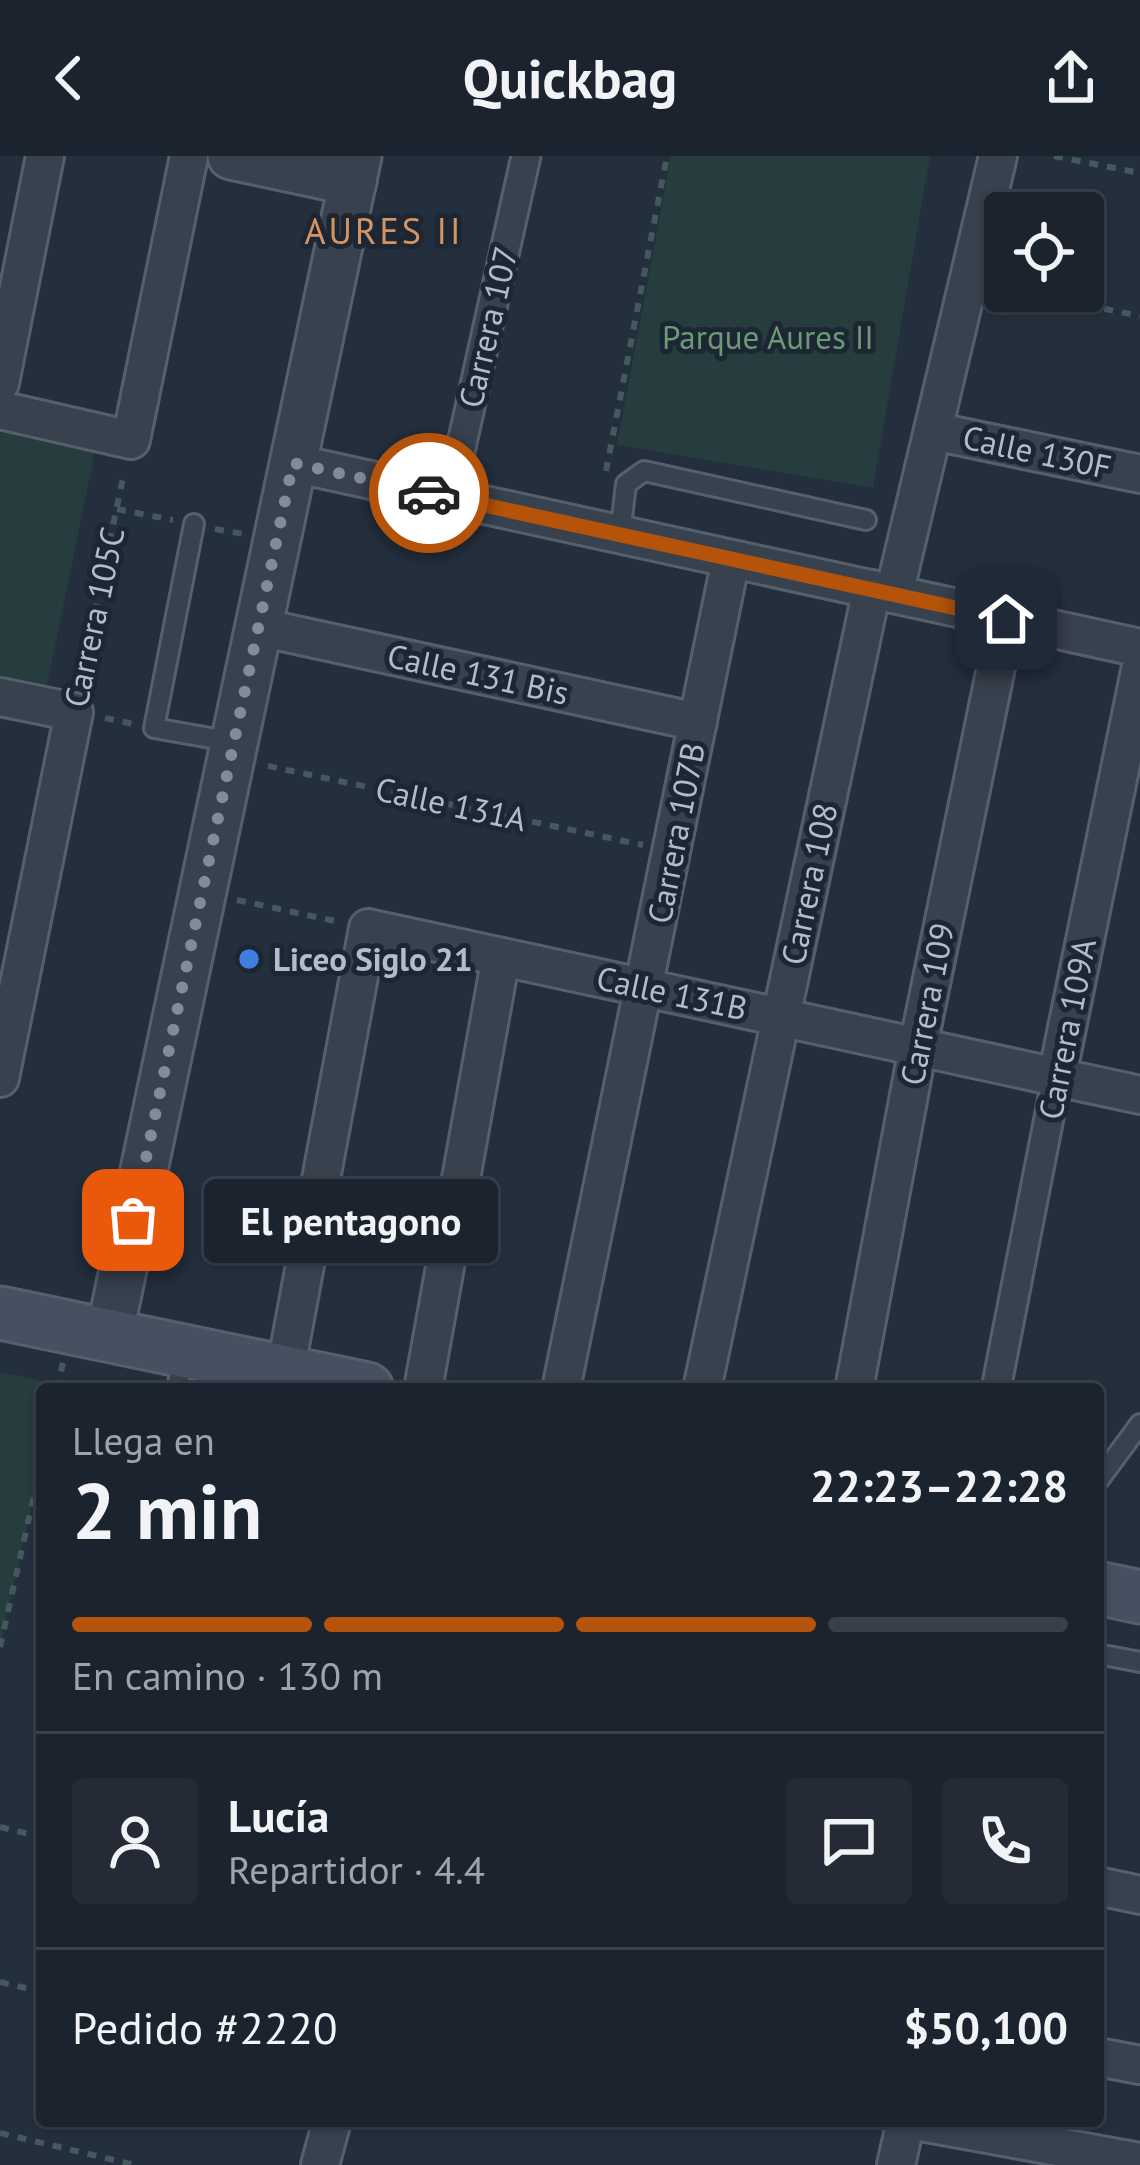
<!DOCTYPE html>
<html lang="es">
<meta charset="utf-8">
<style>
:root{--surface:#1b232e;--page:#242b36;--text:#f1f3f6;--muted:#a0a4aa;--line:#39404a;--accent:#b45309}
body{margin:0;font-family:"PT Sans",sans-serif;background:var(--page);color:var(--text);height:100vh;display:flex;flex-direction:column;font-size:45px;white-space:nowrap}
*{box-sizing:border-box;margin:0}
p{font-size:39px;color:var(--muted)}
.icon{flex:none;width:66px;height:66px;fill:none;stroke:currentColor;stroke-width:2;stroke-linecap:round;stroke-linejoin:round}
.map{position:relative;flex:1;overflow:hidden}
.side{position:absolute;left:36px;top:1227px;width:1068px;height:744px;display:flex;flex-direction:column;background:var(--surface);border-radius:12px;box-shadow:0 3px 9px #0004,0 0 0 3px var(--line)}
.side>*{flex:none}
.controls{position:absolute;left:984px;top:36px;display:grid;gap:24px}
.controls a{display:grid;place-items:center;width:120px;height:120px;border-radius:12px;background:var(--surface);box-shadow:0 3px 9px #0004,0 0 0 3px var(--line);font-size:60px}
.pin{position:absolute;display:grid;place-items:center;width:102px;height:102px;color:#fff;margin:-51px;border-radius:24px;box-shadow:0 6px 18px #0006}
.courier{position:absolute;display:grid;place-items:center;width:120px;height:120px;margin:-60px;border:9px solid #b45309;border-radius:50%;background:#fff;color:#222;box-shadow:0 3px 15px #0007}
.bubble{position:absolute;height:84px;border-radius:12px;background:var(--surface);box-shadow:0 3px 9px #0004,0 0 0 3px var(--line);font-size:39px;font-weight:700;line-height:84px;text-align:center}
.headline em{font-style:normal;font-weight:700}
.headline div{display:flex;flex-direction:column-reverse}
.headline{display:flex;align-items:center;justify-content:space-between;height:204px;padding:0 36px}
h1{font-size:78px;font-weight:700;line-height:90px}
.bar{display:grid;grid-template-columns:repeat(4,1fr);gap:18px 12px;align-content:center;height:144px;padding:0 36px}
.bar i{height:15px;border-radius:9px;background:var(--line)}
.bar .active{background:var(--accent)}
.bar p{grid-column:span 4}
.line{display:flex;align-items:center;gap:30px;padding:0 36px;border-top:3px solid var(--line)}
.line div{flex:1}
.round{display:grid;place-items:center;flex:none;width:126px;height:126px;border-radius:12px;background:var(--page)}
header{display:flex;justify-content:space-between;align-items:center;height:156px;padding:0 36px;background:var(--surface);font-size:54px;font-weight:700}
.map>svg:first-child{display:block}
</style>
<header><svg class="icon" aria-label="back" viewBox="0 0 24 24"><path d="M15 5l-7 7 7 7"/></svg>Quickbag<svg class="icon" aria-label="share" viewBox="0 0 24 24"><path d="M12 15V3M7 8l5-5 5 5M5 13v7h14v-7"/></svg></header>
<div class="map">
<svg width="1140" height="2009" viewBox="0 0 1140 2009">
<rect width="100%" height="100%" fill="#242f3e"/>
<!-- green -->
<g fill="#263c3f">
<polygon points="671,0 930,0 873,332 617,289"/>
<polygon points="0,266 97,286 45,539 0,530"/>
<polygon points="0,1216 58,1228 57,1233 42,1233 42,1304 0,1491"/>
</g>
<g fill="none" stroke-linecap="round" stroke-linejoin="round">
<defs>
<g id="service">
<polyline points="194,368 154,572 233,586"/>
<polyline points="620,379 626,328 644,315 866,364"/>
<polyline points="177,1233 183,1200"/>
<polyline points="1098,1325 1140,1268"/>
<polyline points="1098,1498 1140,1506"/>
</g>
<g id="pedestrian">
<polyline points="450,341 526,0"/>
<polyline points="996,1233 1057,921"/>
</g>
<g id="minor">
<polyline points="0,227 45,0"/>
<polyline points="0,254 131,284 189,0"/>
<polyline points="933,275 1140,318"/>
<polyline points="293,307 1140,492"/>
<polyline points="894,438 998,0"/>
<polyline points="259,471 698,566"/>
<polyline points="0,541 74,556 0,922"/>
<polyline points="1057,921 1140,515"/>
<polyline points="285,1216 368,772 1140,939"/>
<polyline points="423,1233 501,801"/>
<polyline points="561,1233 731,403"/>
<polyline points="702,1233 872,433"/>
<polyline points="854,1233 918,891 1006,463"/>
<polyline points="1098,1730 1140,1739"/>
<polyline points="1098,1901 1140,1909"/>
<polyline points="916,1965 1140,2006"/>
<polyline points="320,2009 332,1965"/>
<polyline points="896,2009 906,1965"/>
</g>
<g id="tertiary">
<polyline points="231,0 353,26"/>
<polyline points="109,1180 358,0"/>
</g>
<g id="secondary">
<polyline points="0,1157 367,1233"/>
<polyline points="1098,1432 1140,1441"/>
</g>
</defs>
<!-- service casing -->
<use href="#service" stroke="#565f6c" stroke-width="24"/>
<!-- pedestrian casing -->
<use href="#pedestrian" stroke="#565f6c" stroke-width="33"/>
<!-- minor casing -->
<use href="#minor" stroke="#565f6c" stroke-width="42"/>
<!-- tertiary casing -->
<use href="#tertiary" stroke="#565f6c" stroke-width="51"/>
<!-- secondary casing -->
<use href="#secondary" stroke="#565f6c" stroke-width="57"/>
<!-- path -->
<g stroke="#44595c" stroke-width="6" stroke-dasharray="9 9" stroke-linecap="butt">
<polyline points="1054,0 1140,17"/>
<polyline points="1016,135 1140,160"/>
<polyline points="606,315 667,0"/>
<polyline points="117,353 173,364"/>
<polyline points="215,373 244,378"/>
<polyline points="80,527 124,317"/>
<polyline points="105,562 133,568"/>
<polyline points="268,610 643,689"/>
<polyline points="237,744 335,765"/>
<polyline points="57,1233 63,1207"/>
<polyline points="0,1491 42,1304"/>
<polyline points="0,1671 42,1681"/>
<polyline points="0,1826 42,1836"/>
<polyline points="0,1977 135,2009"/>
</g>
<!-- service -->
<use href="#service" stroke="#38414e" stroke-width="18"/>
<!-- pedestrian -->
<use href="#pedestrian" stroke="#38414e" stroke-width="27"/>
<!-- minor -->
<use href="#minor" stroke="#38414e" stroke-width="36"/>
<!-- tertiary -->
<use href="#tertiary" stroke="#38414e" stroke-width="45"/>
<!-- secondary -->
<use href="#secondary" stroke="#465061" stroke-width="51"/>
</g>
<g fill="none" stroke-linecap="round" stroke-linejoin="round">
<!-- done -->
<polyline stroke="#828b98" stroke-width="12" stroke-dasharray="0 21.6" points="133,1064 293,307 429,337"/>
<!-- route -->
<polyline stroke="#b45309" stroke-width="15" points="429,337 1006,463"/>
</g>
<!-- markers -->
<circle fill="#3f7fe0" stroke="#1d2633" stroke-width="4.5" cx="249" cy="803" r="12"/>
<g text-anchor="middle" stroke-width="10" stroke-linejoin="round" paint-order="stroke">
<!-- street labels -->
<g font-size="33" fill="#b4bcc9" stroke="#1d2633">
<text transform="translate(488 171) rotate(-77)" y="12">Carrera 107</text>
<text transform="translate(1037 296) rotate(12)" y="12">Calle 130F</text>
<text transform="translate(94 461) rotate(-78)" y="12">Carrera 105C</text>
<text transform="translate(478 518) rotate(12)" y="12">Calle 131 Bis</text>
<text transform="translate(451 648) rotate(12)" y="12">Calle 131A</text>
<text transform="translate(676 677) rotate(-79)" y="12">Carrera 107B</text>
<text transform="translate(809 728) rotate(-78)" y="12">Carrera 108</text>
<text transform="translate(672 837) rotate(12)" y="12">Calle 131B</text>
<text transform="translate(927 848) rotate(-79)" y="12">Carrera 109</text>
<text transform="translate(1067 873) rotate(-79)" y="12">Carrera 109A</text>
</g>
<!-- park labels -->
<g font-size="33" fill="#6b9a76" stroke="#1d2633">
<text x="768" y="193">Parque Aures II</text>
</g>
<!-- poi labels -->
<g font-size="33" font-weight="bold" fill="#b4bcc9" stroke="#1d2633" text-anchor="start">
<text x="273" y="815">Liceo Siglo 21</text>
</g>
<!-- neighbourhood labels -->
<g font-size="36" letter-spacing="3" fill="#d59563" stroke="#1d2633">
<text x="384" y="88">AURES II</text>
</g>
</g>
</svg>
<div class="controls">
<a><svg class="icon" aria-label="locate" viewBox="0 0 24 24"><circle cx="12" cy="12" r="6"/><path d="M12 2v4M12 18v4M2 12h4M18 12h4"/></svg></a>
</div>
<div class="pin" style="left:133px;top:1064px;background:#ea580c"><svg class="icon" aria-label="bag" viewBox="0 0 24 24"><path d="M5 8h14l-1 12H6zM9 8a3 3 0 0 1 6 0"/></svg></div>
<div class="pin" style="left:1006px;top:463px;background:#1f2937"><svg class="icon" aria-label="home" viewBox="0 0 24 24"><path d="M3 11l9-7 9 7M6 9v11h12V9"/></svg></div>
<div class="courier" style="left:429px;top:337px"><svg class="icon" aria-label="car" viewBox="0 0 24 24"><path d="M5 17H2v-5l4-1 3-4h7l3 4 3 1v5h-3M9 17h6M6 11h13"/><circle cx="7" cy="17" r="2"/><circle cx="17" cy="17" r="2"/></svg></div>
<div class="bubble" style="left:204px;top:1023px;width:294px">El pentagono</div>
<section class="side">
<div class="headline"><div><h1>2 min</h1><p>Llega en</p></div><em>22:23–22:28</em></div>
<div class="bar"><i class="active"></i><i class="active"></i><i class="active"></i><i></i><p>En camino · 130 m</p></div>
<div class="line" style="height:216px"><a class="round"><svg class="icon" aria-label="person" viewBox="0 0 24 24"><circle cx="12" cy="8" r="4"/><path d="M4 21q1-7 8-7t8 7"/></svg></a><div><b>Lucía</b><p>Repartidor · 4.4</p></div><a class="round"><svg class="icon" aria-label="chat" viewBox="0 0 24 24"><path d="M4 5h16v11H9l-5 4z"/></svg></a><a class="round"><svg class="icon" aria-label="phone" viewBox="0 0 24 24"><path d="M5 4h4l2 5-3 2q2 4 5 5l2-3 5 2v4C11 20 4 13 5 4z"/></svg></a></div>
<div class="line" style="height:156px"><div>Pedido #2220</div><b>$50,100</b></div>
</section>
</div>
